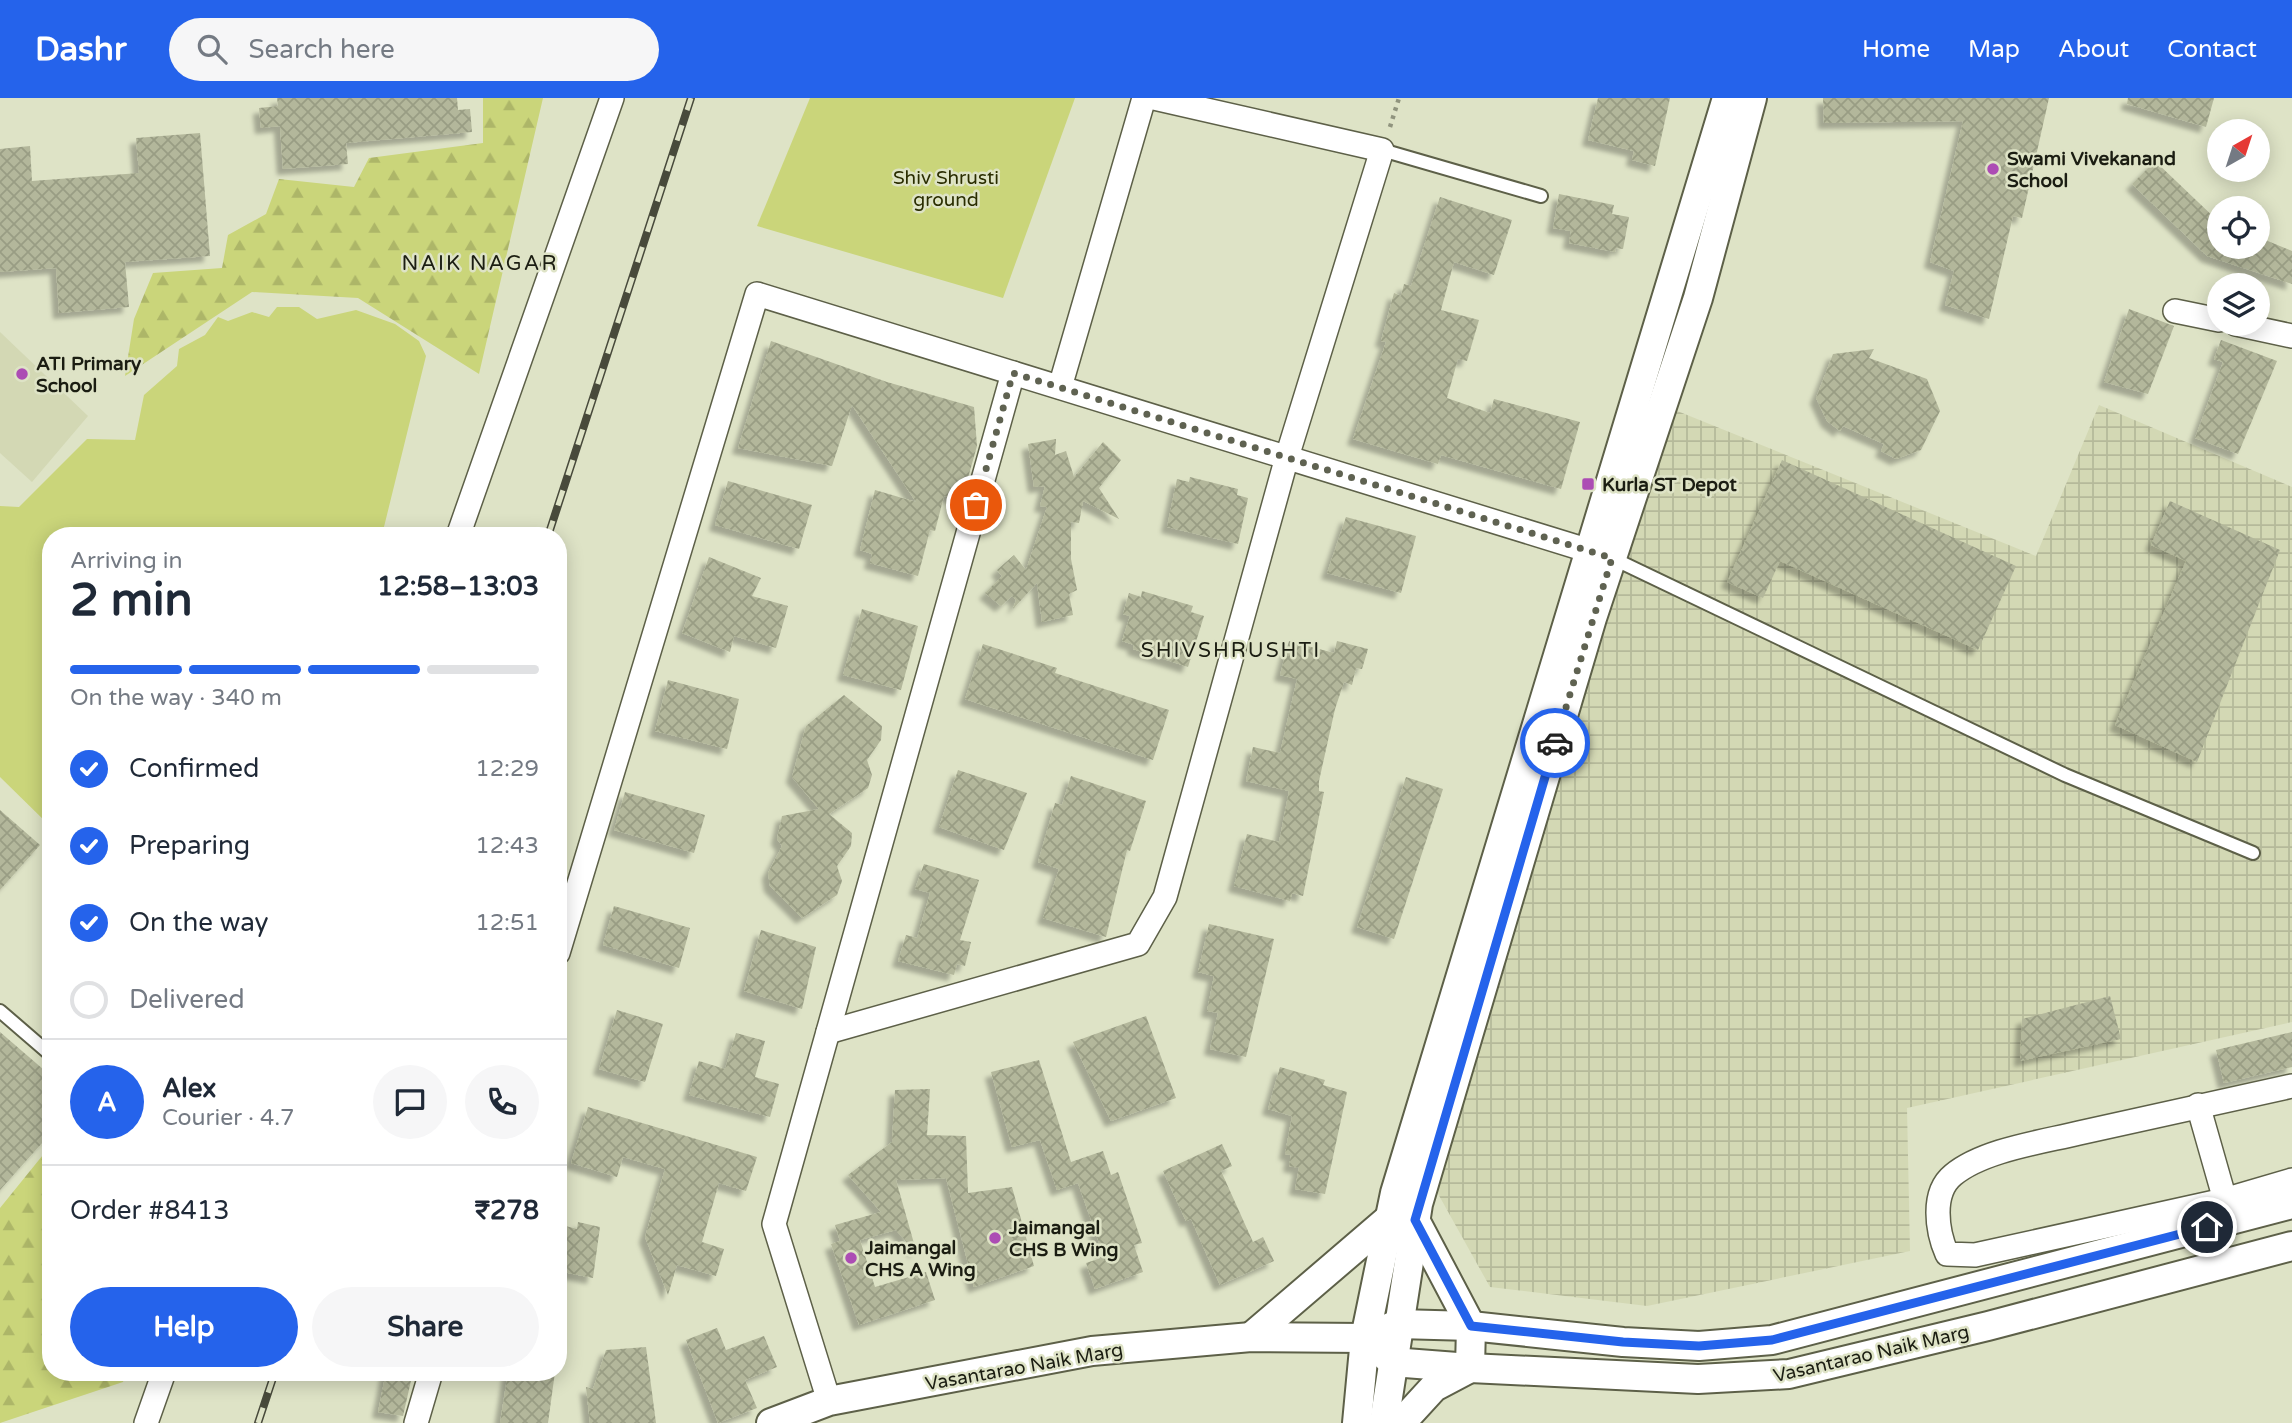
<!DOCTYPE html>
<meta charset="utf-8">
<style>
:root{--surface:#fff;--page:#f6f6f7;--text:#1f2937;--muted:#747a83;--line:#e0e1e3;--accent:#2563eb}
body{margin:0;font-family:"Varela Round",sans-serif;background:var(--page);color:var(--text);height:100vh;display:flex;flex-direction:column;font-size:26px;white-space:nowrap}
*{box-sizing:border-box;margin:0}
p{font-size:23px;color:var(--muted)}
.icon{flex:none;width:38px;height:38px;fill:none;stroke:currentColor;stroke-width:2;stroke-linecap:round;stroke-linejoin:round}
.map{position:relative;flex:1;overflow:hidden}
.side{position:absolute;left:42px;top:429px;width:525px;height:854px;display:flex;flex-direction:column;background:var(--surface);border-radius:28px;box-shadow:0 4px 18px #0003}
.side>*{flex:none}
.needle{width:46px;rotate:39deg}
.buttons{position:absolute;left:2207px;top:21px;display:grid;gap:14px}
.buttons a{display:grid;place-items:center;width:63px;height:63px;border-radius:50%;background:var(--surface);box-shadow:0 4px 18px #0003;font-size:35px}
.pin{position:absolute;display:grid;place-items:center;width:60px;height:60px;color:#fff;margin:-30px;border:4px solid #fff;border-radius:50%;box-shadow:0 2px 7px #0007}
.courier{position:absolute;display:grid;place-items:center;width:70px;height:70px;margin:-35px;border:5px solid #2563eb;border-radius:50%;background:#fff;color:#222;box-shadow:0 2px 9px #0007}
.overview em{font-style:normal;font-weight:700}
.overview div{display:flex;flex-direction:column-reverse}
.overview{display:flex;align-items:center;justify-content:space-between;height:119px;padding:0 28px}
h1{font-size:46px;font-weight:700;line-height:52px}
.bar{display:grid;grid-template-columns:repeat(4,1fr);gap:10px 7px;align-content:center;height:84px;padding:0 28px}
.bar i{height:9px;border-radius:5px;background:var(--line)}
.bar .active{background:var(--accent)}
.bar p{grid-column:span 4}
.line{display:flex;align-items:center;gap:18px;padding:0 28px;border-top:2px solid var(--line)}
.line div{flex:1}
.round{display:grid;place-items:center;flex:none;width:74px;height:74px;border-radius:37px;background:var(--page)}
ol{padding:0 28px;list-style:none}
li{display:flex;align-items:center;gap:21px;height:77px}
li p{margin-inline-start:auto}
li .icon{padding:7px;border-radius:50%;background:var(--accent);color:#fff;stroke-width:4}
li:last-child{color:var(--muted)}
li i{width:38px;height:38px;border:4px solid var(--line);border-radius:50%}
.button{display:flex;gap:14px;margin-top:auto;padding:14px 28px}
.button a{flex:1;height:80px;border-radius:42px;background:var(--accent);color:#fff;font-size:28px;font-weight:700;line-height:80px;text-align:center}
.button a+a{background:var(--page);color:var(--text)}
header{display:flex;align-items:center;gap:42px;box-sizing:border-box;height:98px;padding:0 35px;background:var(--accent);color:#fff}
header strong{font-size:33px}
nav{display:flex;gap:38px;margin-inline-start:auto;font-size:24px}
.search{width:490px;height:63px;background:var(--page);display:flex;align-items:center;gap:18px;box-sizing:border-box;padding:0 24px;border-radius:38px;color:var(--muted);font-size:26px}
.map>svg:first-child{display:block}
</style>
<header>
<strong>Dashr</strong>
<div class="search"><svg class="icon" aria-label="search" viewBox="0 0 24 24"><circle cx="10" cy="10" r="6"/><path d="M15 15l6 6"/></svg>Search here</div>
<nav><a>Home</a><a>Map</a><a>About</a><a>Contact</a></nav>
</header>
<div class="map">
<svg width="2292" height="1325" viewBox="0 0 2292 1325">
<defs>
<pattern id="industrial-grid" width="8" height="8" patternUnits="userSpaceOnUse" patternTransform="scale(1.75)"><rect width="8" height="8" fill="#d3d8b4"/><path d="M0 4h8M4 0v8" fill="none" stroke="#b5b99a"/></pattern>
<pattern id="forest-firs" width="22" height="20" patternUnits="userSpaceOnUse" patternTransform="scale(1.75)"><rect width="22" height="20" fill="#cad57a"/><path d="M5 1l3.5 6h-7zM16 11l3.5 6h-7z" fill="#adb668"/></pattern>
<pattern id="building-cross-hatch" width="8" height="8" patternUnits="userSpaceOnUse" patternTransform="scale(1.75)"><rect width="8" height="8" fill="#b3b79b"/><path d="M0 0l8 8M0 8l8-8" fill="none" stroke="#999d84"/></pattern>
<filter id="shadow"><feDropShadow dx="-6" dy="6" stdDeviation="2" flood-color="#0004"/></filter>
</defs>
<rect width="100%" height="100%" fill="#dee3c6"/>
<!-- built -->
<polygon fill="#d3d8b4" points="0,234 88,318 32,384 0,355"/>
<!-- industrial -->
<polygon fill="url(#industrial-grid)" points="1660,306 2036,458 2099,307 2292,389 2292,924 1907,1010 1910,1153 1647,1208 1490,1189 1432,1085"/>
<!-- forest -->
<g fill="url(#forest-firs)">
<polygon points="483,0 543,0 479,276 358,200 252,194 125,278 134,221 153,175 222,170 228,137 266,116 279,81 354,89 369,60 483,45"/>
<polygon points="51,1047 51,1274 126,1274 123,1284 0,1325 0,1110"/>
</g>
<!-- park -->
<g fill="#cad57a">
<polygon points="810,0 1075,0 1003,200 757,128"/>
<polygon points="277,209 299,209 317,221 356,212 395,226 419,243 426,258 382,437 51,438 51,729 0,679 0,408 19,409 87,341 135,342 144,297 177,268 179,251 205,237 218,219 228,223 252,214 269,219"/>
</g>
<!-- building -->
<g fill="url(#building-cross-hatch)" filter="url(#shadow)">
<polygon points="277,0 457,0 458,12 470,11 472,34 346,45 348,66 283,71 280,28 261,30 259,10 278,8"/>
<polygon points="1598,0 1670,0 1655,68 1632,62 1634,53 1588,42"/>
<polygon points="1823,0 2049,0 2022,120 2013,118 1989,221 1945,207 1954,173 1930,164 1963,23 1824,25"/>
<polygon points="2128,0 2214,0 2206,29 2127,6"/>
<polygon points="200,35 210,158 125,164 129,209 59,215 56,170 0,174 0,51 30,48 32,83 139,75 136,40"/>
<polygon points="2155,63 2219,124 2219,149 2258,149 2258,139 2292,153 2292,186 2207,158 2132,86"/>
<polygon points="1559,96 1614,107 1612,116 1629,119 1623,151 1616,150 1615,154 1569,145 1571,133 1553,130"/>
<polygon points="1440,99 1512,122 1494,177 1454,164 1441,212 1479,222 1467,263 1458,261 1447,300 1490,315 1494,301 1580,324 1561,391 1441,357 1438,366 1353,341 1386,244 1381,243 1394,195 1401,198 1404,186 1411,188"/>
<polygon points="2129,211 2174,228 2148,296 2104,284"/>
<polygon points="2221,242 2277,263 2238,356 2195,340 2223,264 2214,261"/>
<polygon points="771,243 887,284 974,309 977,348 962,401 944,398 935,433 930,432 918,478 870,465 872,456 860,452 875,392 916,404 852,307 832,368 738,350"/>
<polygon points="1874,251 1869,260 1927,281 1940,313 1921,352 1896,361 1881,353 1884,346 1843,328 1840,333 1827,323 1816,300 1833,256"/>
<polygon points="1056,341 1055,357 1066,353 1074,379 1103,344 1121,362 1099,390 1119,421 1083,403 1079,425 1071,424 1071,461 1077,492 1069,496 1073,517 1042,524 1037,485 1013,511 1016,502 1012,498 1001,508 985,495 1002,478 997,472 1014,457 1026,472 1047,409 1040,408 1045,388 1034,389 1028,346"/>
<polygon points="1782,362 2016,468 1978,552 1780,463 1763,500 1727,484"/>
<polygon points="1190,379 1238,391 1237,397 1248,400 1238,446 1167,429 1177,381 1189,384"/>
<polygon points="728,383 812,407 799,451 715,427"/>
<polygon points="2170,403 2280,452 2197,664 2115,627 2186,463 2151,447"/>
<polygon points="1346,419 1416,438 1401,495 1327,475"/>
<polygon points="709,459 761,480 752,498 788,508 776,550 734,538 730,554 682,535"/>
<polygon points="1142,493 1193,508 1191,514 1204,518 1188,569 1133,551 1134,547 1122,543 1130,518 1123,516 1129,495 1141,499"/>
<polygon points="862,511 918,528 901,592 843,577"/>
<polygon points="1289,543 1334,555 1337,543 1368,551 1362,571 1356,570 1352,587 1344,584 1335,611 1319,683 1319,693 1324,694 1303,798 1292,795 1290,803 1234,788 1247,736 1279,744 1289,693 1246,683 1253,649 1280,655 1297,581 1280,577"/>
<polygon points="983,546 1057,570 1055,575 1169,612 1153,662 965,601"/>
<polygon points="668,582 739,601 727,651 655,633"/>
<polygon points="844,597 882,628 881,642 867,662 872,677 868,690 829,716 852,735 851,748 837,768 842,783 837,797 802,820 770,788 768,775 782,748 777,741 782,718 819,711 792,679 806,628"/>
<polygon points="958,672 1027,695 1004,752 939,729"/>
<polygon points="1071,678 1146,703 1130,753 1127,752 1106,839 1043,820 1059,771 1038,764 1055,705 1062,707"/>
<polygon points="1406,679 1443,691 1394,841 1357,829"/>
<polygon points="625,694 705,717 694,755 614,732"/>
<polygon points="0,712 40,747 0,792"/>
<polygon points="924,766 979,782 960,842 971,844 965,868 957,866 954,877 898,863 906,837 917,840 930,795 915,791"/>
<polygon points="614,808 690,830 679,870 603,847"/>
<polygon points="1209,826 1274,841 1246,959 1210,951 1218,915 1207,913 1214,878 1198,874"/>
<polygon points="761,832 816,849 802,911 744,893"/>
<polygon points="2110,898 2121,941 2020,963 2022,921"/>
<polygon points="617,912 663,926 645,984 599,971"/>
<polygon points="1146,918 1176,1000 1111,1023 1073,944"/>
<polygon points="0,934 51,978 51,1035 0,1092"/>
<polygon points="2292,934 2292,969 2224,985 2216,952"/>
<polygon points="736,935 765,943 755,979 779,986 770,1019 689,997 699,963 725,971"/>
<polygon points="1039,962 1071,1064 1103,1053 1111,1077 1118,1074 1142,1145 1134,1147 1143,1174 1095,1191 1086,1165 1104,1159 1078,1085 1057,1092 1040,1042 1012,1049 991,974"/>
<polygon points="1280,969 1325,982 1323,987 1347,994 1325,1096 1295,1091 1299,1070 1289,1068 1291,1057 1285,1056 1292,1018 1268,1011"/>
<polygon points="930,991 927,1037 966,1038 968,1095 1012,1089 1034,1168 974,1189 946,1080 896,1082 917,1156 896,1132 860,1142 875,1189 926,1174 935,1202 859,1227 831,1146 840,1143 835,1127 881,1114 848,1077 892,1044 895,992"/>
<polygon points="588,1009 757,1059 746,1093 719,1085 702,1144 724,1151 716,1178 677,1167 668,1197 645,1139 665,1071 623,1059 617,1079 571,1065"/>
<polygon points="1222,1046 1232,1068 1221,1073 1253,1144 1263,1139 1274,1163 1220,1187 1191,1121 1186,1123 1163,1073"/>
<polygon points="578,1124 600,1129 593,1180 558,1173 558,1126 577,1131"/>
<polygon points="717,1230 726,1252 764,1238 777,1269 745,1282 757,1310 718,1325 686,1242"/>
<polygon points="646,1249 656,1325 590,1325 586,1289 593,1291 606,1252"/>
<polygon points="386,1274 413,1274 403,1318 378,1314"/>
<polygon points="508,1274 555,1274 548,1325 500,1325"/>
</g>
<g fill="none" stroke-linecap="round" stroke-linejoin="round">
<defs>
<g id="service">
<polyline points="1382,52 1541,98"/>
<polyline points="1612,460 2065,677 2253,755"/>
<polyline points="0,913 51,957"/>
</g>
<g id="minor">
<polyline points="2175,213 2219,222"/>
<polyline points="2236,226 2292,238"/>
<polyline points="1060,289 1144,0"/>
<polyline points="458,438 612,0"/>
<polyline points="558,855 757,196 1606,458"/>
<polyline points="828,934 1138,846 1165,799 1287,359 1382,52 1154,0"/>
<path d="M2292,988c-71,15 -142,31 -213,47 -37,9 -96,17 -126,42 -22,18 -16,56 -6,79l28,1 249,-55 68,-20"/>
<polyline points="2198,1007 2229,1116"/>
<polyline points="829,1303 774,1126 1013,275"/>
<polyline points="146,1325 164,1274"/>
<polyline points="416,1325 431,1274"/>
</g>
<g id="tertiary">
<polyline points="1251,1239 1390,1120"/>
<polyline points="1379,1252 1392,1264 1470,1270 1698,1281 1789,1276 1988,1228 2292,1148"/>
<polyline points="771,1325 829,1303 1092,1253 1251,1239 1365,1240 1398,1226 1471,1228 1623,1244 1699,1248 1772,1242 2292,1106"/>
<polyline points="1357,1325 1365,1240 1395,1095 1727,0"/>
<polyline points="1384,1325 1418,1106 1592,520 1698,200 1752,0"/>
<polyline points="1401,1325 1434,1289 1470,1270 1471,1228 1415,1122"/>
</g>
</defs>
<!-- service casing -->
<use href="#service" stroke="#5d6048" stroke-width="16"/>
<!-- minor casing -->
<use href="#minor" stroke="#5d6048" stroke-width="26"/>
<!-- tertiary casing -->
<use href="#tertiary" stroke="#5d6048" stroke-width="32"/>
<!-- path -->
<polyline stroke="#90947e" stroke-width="4.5" stroke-dasharray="3.5 5" stroke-linecap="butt" points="1390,29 1399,0"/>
<!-- service -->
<use href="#service" stroke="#fff" stroke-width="12"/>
<!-- minor -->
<use href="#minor" stroke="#fff" stroke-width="23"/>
<!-- tertiary -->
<use href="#tertiary" stroke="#fff" stroke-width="28"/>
<defs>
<g id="rail">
<polyline points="548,438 691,0"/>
<polyline points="258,1325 275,1274"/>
</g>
</defs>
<!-- rail casing -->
<use href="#rail" stroke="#484a3b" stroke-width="8"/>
<!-- rail -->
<use href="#rail" stroke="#dee3c6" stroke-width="5" stroke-dasharray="16" stroke-linecap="butt"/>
</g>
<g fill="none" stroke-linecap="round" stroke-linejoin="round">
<!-- done -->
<polyline stroke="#5f6251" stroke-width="7" stroke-dasharray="0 12.6" points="976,407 1013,275 1612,460 1555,645"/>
<!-- route -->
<polyline stroke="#2563eb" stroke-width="9" points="1555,645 1415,1122 1471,1228 1623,1244 1699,1248 1772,1242 2207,1129"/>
</g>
<!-- markers -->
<g fill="#ac4cb4" stroke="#dee3c6" stroke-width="2.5">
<circle cx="1993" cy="71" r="7"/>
<circle cx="22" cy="276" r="7"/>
<rect x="1581" y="379" width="14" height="14" rx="3.5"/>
<circle cx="995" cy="1140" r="7"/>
<circle cx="851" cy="1160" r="7"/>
</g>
<g text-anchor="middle" stroke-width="5" stroke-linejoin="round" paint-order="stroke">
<!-- poi labels -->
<g font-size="19" font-weight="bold" fill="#1b1d12" stroke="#dee3c6" text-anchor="start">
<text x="2007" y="67">Swami Vivekanand<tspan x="2007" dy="22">School</tspan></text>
<text x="36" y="272">ATI Primary<tspan x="36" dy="22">School</tspan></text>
<text x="1602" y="393">Kurla ST Depot</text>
<text x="1009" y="1136">Jaimangal<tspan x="1009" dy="22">CHS B Wing</tspan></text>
<text x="865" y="1156">Jaimangal<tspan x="865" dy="22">CHS A Wing</tspan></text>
</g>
<!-- park labels -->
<g font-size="19" fill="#2a2d00" stroke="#dee3c6">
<text x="946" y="86">Shiv Shrusti<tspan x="946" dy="22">ground</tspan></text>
</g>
<!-- street labels -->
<g font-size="19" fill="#1b1d12" stroke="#dee3c6">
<text transform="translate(1871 1255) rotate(-13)" y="7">Vasantarao Naik Marg</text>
<text transform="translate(1024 1268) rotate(-10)" y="7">Vasantarao Naik Marg</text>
</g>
<!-- neighbourhood labels -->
<g font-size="21" letter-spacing="2" fill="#1b1d12" stroke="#dee3c6">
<text x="480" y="172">NAIK NAGAR</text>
<text x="1231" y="559">SHIVSHRUSHTI</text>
</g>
</g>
</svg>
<div class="buttons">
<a><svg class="needle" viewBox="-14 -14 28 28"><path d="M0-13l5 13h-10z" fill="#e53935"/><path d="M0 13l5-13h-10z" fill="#747a83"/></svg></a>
<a><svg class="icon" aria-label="locate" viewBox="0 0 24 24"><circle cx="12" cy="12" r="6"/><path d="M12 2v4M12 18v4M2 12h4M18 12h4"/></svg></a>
<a><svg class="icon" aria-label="layers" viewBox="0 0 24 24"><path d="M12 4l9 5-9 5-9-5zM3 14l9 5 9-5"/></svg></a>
</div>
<div class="pin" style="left:976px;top:407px;background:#ea580c"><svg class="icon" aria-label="bag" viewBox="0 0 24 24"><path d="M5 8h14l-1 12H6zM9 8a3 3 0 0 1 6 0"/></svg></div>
<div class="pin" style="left:2207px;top:1129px;background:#1f2937"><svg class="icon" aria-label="home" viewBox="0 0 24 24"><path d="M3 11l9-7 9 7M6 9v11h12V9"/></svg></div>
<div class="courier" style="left:1555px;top:645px"><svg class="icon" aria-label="car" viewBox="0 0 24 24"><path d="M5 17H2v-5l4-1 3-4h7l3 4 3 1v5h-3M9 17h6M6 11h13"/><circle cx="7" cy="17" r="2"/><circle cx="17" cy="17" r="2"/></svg></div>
<section class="side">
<div class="overview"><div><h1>2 min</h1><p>Arriving in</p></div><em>12:58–13:03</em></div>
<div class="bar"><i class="active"></i><i class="active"></i><i class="active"></i><i></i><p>On the way · 340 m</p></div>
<ol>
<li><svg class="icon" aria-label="check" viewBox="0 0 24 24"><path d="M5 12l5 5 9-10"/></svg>Confirmed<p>12:29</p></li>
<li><svg class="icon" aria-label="check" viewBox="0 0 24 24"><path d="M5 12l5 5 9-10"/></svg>Preparing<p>12:43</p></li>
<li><svg class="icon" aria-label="check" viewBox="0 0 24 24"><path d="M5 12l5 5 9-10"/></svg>On the way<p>12:51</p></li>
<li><i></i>Delivered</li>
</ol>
<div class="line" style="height:126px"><b class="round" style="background:var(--accent);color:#fff">A</b><div><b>Alex</b><p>Courier · 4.7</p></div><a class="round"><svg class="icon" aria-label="chat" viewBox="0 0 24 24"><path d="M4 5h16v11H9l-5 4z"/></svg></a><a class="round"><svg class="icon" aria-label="phone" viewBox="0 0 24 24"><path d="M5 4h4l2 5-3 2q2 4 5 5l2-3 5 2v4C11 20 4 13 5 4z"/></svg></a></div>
<div class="line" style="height:91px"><div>Order #8413</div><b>₹278</b></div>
<div class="button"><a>Help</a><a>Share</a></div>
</section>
</div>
